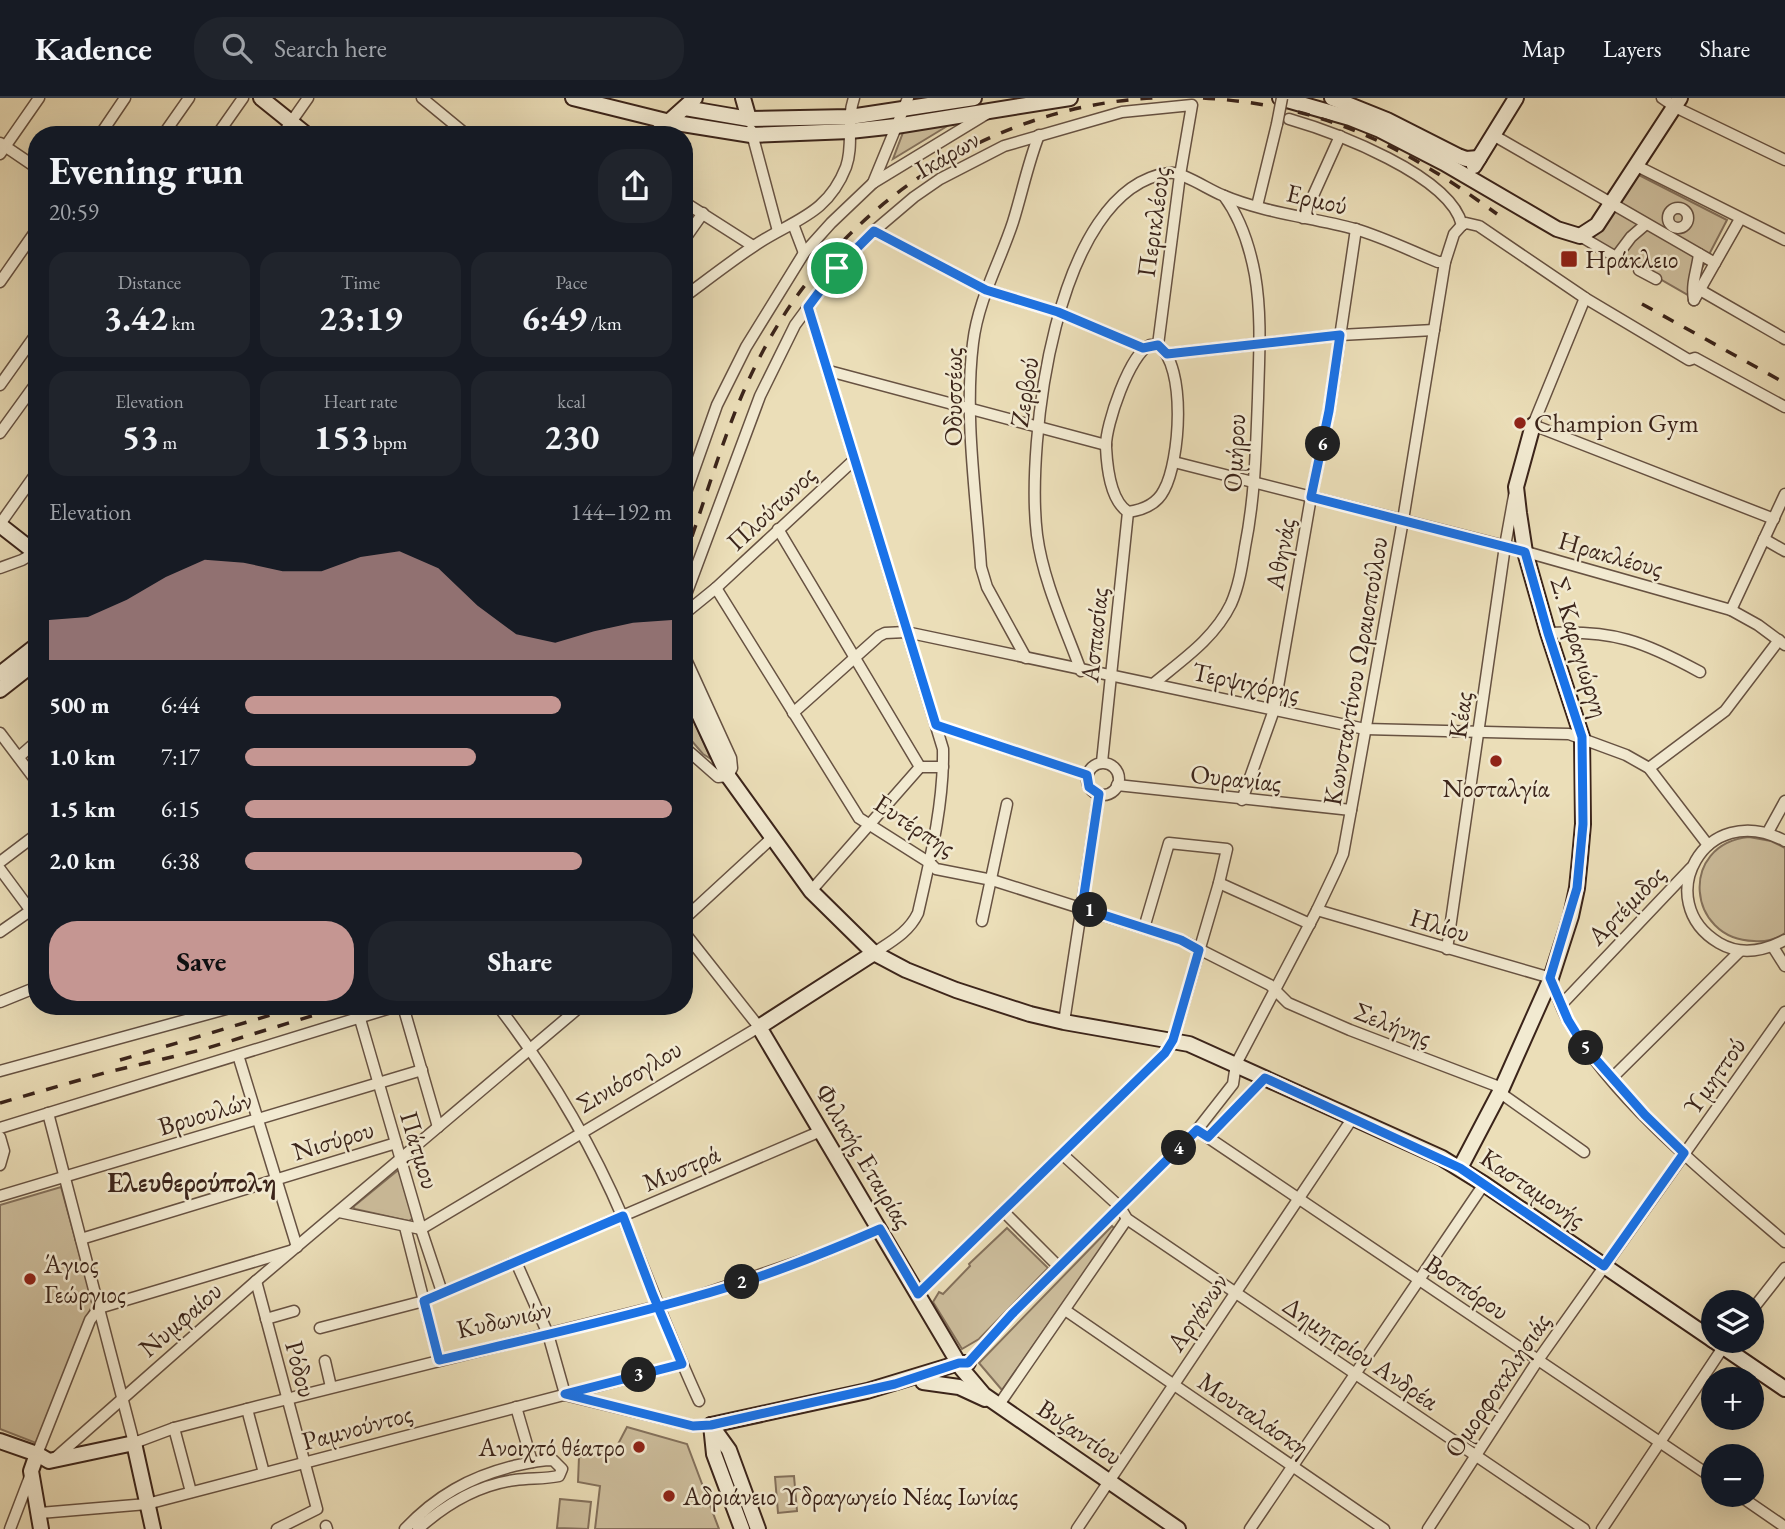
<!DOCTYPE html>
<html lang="en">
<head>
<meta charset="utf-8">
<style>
  :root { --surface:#171b24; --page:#20242c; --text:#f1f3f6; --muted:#9ea1a6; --line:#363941; --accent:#c59692 }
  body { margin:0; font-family:"EB Garamond",serif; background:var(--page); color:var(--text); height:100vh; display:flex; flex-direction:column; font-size:26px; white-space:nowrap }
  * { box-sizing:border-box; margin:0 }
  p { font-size:23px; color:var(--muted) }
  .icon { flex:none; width:38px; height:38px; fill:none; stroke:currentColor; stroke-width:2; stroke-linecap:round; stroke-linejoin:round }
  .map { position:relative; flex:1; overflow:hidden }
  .drawer { position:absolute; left:28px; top:28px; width:665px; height:889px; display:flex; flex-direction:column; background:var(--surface); border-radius:28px; box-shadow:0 7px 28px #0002 }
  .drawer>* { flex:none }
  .tools { position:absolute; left:1701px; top:1192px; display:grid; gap:14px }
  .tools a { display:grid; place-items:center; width:63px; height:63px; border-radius:50%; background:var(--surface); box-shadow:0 7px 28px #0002; font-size:35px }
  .pin { position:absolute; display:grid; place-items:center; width:60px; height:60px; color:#fff; margin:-30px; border:4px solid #fff; border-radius:50%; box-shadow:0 2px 7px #0007 }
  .km { position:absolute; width:35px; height:35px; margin:-18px; border-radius:50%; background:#222; color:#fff; font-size:19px; line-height:35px; text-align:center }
  .round { display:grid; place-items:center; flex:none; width:74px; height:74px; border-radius:28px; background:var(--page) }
  .overview { display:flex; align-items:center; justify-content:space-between; height:119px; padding:0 21px }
  h1 { font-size:38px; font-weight:700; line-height:52px }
  .figures { display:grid; grid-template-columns:repeat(3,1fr); gap:10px; height:119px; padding:7px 21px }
  .figures div { display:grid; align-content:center; border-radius:18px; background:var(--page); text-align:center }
  .figures b { font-size:35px; font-weight:700 }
  .figures small { font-size:19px; font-weight:400 }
  .figures p { font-size:19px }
  .chart { height:196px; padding:14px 21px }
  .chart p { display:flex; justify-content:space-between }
  .chart svg { width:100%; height:126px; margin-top:7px; fill:var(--accent); opacity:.7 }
  .button { display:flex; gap:14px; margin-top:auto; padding:14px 21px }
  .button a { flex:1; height:80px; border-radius:28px; background:var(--accent); color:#111; font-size:28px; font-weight:700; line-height:80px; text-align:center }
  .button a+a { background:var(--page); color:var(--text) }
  ul { padding:0 21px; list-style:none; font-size:23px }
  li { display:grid; grid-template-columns:112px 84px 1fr; align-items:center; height:52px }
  li i { height:18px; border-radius:9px; background:var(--accent) }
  header { display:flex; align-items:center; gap:42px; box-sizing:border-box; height:98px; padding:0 35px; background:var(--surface); border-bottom:2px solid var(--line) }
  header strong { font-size:33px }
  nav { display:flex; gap:38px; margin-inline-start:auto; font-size:24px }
  .search { width:490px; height:63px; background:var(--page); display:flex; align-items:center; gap:18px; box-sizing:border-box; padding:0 24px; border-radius:28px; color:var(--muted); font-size:26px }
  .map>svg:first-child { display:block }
  .green { fill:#cdbe9d; stroke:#84715c; stroke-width:2 }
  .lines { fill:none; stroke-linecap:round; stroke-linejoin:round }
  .street-casing { stroke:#675242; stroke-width:13 }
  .secondary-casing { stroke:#3b241a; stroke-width:18 }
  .street { stroke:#f2ead1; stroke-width:10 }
  .secondary { stroke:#f2ead1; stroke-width:14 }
  .rail { stroke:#3b241a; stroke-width:3.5; stroke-dasharray:12 12; stroke-linecap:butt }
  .street-bridge-casing { stroke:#675242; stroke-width:13; stroke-linecap:butt }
  .street-bridge { stroke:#f2ead1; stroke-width:10 }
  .route-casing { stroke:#fff; stroke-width:14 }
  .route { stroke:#1a73e8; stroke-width:9 }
  .poi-dot { fill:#8f2418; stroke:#f2ead1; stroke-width:2.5 }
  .labels { text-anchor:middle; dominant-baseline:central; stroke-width:5; stroke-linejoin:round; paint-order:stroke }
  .street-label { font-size:26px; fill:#3b241a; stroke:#f2ead1 }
  .poi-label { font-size:26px; fill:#3b241a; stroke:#f2ead1; text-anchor:start }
  .neighbourhood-label { font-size:28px; font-weight:bold; fill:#3b241a; stroke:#f2ead1 }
</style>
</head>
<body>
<header>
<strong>Kadence</strong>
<div class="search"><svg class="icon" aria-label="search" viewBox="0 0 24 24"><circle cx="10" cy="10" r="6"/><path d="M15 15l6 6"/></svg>Search here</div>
<nav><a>Map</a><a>Layers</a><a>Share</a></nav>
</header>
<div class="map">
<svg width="1785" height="1431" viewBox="0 0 1785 1431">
  <rect width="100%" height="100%" fill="#ebdeb8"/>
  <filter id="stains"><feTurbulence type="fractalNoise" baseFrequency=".00286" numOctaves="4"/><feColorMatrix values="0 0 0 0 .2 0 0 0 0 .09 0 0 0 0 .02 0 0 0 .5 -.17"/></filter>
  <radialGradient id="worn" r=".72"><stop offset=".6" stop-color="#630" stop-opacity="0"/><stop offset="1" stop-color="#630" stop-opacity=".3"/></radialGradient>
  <g class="green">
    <path d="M949,27L893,61L904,32Z"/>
    <path d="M1635,75L1727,122L1688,197L1592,142Z"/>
    <path d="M684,601L711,661L703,656L684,634Z"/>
    <path d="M1749,739L1771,743L1785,750V835C1775,842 1766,844 1754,843C1687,842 1678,746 1749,739Z"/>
    <path d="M397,1073H400L413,1120L409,1123L355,1111L353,1109Z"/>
    <path d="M61,1089L93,1205L36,1345L0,1331V1107Z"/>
    <path d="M1112,1128L1115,1131L1002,1292L979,1265Z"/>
    <path d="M1007,1130L1048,1170L979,1241L962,1251L933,1204L939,1194L943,1196L970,1168L969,1166Z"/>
    <path d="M627,1329L687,1346L719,1431H595L600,1388L578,1384L579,1359L616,1350Z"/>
    <path d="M794,1378L797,1413L778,1415L775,1379Z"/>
    <path d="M560,1401L591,1404L588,1431L557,1430Z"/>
  </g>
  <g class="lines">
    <g class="street-casing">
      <g id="street">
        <path d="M422,0L467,37"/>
        <path d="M1662,0L1675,9L1785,62"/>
        <path d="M1289,21C1334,34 1450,77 1462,127"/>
        <path d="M751,32L778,133"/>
        <path d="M100,37L125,0"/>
        <path d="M163,37L189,0"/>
        <path d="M217,37L243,0"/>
        <path d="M282,37L308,0"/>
        <path d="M1493,37L1715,165"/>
        <path d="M0,45L37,70"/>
        <path d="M0,56L39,0"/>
        <path d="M1635,67L1785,142"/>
        <path d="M873,85L908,0"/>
        <path d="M684,104L753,148"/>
        <path d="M1257,108L1277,26"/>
        <circle cx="1678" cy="120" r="10"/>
        <path d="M1303,120L1340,38"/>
        <path d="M793,126L804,155"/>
        <path d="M1462,127L1466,125L1479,128L1585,200L1689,262L1695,260L1785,309"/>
        <path d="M874,133L986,192L1058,214L1143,250"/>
        <path d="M1580,138L1616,159L1631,139L1646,126"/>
        <path d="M684,142L703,115"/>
        <path d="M28,145L37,152"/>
        <path d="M1639,172L1656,181"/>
        <path d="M0,184L37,131"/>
        <path d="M1700,192L1785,241"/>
        <path d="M684,199C707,182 730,164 754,148C792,122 827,118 846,69C854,47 846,22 854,0"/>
        <path d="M1585,200L1533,327L1774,421"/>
        <path d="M1694,202L1740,121"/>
        <path d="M1694,202C1691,185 1697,173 1699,156"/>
        <path d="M808,209L943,651C944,706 930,762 918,815C909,834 892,843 874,855"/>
        <path d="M1150,247H1158C1187,268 1180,363 1164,392C1157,406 1143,412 1128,414C1110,402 1107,369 1106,349C1105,328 1130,255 1150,247Z"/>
        <path d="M1167,256L1340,237L1434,232"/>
        <path d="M829,273L1106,347"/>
        <path d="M0,287L37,235"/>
        <path d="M0,335L37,284"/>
        <path d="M1174,364L1505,448L1731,512L1758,527L1785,547"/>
        <path d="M684,400L717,307L746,249L804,155L831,125L873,85L988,15"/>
        <path d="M0,426L37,374"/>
        <path d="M778,431L920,669"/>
        <path d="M1764,441L1785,453"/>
        <path d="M0,470L22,462L37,453"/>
        <path d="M716,490L859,720L930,765L936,771L992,782L1181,842L1270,887L1288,905L1350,932L1502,990"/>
        <path d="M684,502L760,298L795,227L837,170L874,133L914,99L940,81L1004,48L1122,14L1192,7L1180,77L1158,247"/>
        <path d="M1731,512L1785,396"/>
        <path d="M684,516L716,490L854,362"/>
        <path d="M1548,535C1614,532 1643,543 1700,574"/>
        <path d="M684,557L731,660L732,670L728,678L718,679L684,649"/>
        <path d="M1026,560L987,489L981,469C976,395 964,318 973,245C978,202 1000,164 1013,124C1022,95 1028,65 1039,37"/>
        <path d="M1081,573C1065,529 1043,483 1037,437C1026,348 1054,90 1169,75C1181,73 1209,92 1222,97C1264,115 1311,119 1355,131C1383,139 1411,153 1438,164H1445"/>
        <path d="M1153,586C1182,562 1214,541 1231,506C1239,488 1242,468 1245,449C1255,399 1256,351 1258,300C1259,259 1262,218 1255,177C1250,150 1241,121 1224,98"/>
        <path d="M793,615L879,538L885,535L906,534L1365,631L1569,636L1626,657L1649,670L1708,747"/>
        <path d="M936,627L1087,677"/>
        <path d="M0,635L37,684"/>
        <path d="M20,658L37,643"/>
        <path d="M1102,664L1128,414"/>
        <circle cx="1103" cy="681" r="16"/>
        <path d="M920,669H943"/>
        <path d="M1649,670L1725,613L1779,542"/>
        <path d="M1117,687L1351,712"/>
        <path d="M1242,702L1274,612L1311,399L1329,313L1356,131"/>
        <path d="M1768,734L1785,703"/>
        <path d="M1785,743C1704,700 1650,804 1719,845C1741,858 1764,853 1785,842"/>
        <path d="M0,764L37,736"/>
        <path d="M0,771L37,821"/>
        <path d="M1219,785L1310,826"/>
        <path d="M811,793L920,669"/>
        <path d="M1317,812L1551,880C1556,895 1561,911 1569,924C1619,1008 1712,1081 1785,1144"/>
        <path d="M684,821L773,739"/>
        <path d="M982,823L1007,706"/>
        <path d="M0,834L30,813"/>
        <path d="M1773,849L1785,868"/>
        <path d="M1447,851L1505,448L1514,398"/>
        <path d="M0,904L37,889"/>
        <path d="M1561,907L1691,770"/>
        <path d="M403,908L438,1029"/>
        <path d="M498,908C548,973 591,1045 623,1120C649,1181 671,1243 699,1303"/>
        <path d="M360,921L421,1131L442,1194"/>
        <path d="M1064,924L1099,696"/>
        <path d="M238,957L297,1149"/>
        <path d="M0,973L237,908"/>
        <path d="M1612,980L1740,853"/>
        <path d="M1499,994L1584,1054"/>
        <path d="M48,1015L134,1345L174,1330L247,1311L695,1199L821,1156L880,1131"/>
        <path d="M0,1030L397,908"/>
        <path d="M1197,1032L1713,1380"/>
        <path d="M0,1039L4,1053L0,1067"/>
        <path d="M1208,1039L1265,980"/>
        <path d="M1062,1056L1120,1109L1127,1121L1584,1431"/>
        <path d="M0,1098L422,972"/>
        <path d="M1003,1113L1059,1169"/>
        <path d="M339,1114L421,1131L759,929L684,834"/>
        <path d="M405,1129L439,1262"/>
        <path d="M81,1141L396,1045"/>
        <path d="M516,1164L548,1236L565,1296"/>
        <path d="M256,1183L317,1411L277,1431"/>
        <path d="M918,1196L1165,955L1173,942L1219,785L1227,751L1169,745L1144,830"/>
        <path d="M1065,1212L1384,1431"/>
        <path d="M1752,1212L1785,1170"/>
        <path d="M266,1221L294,1213"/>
        <path d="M320,1230L424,1203L821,1033"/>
        <path d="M325,1263L331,1289"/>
        <path d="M968,1265L1012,1216L1197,1032L1233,986L1236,966L1317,812L1336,772L1343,756L1351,712L1403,422L1445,164L1454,136L1462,127"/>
        <path d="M565,1297L693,1328L711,1327"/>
        <path d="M998,1308L1127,1121"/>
        <path d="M516,1309L532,1364"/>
        <path d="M247,1311L264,1375"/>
        <path d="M174,1330L191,1394"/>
        <path d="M37,1356L90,1222L99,1210L290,1153"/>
        <path d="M53,1362L256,1183L581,908"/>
        <path d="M1737,1396L1785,1429"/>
        <path d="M40,1415L147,1406L682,1266"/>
        <path d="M326,1428L327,1431"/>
        <path d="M10,1431L31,1376"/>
        <path d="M405,1431C436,1398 470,1379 514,1368C527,1365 539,1362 553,1362L562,1371L559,1378C545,1381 530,1380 515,1382C478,1387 446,1406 418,1431"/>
        <path d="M1077,1431L1352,1021"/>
        <path d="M1250,1431L1484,1086"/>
        <path d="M1428,1431L1538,1262L1785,914"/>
        <path d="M1602,1431L1728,1242"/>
      </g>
    </g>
    <g class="secondary-casing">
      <g id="secondary">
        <path d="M261,0L307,37"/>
        <path d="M573,0L670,24L751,37L850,33L896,28L1070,0"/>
        <path d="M743,0L749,21"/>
        <path d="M1280,0L1350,20L1380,32L1444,65L1557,131L1580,138L1597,127L1680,0"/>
        <path d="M1332,0L1387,22L1458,58L1466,61L1479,60"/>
        <path d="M685,10L749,21L850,19L974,0"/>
        <path d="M654,37L695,0"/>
        <path d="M1474,68L1516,0"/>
        <path d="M0,427L37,456"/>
        <path d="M0,576L37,547"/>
        <path d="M684,584L728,678L811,793L874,855L906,872L956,892L1030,916L1064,924L1189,946L1442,1060L1484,1086L1713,1242"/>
        <path d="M0,592L37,563"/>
        <path d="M874,855L759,929L962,1271L984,1297L1178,1431"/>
        <path d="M1460,1070L1502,990L1551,880L1571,818L1577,790L1580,760L1583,726L1582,639L1548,535L1525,454L1519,415L1516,389L1533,327"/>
        <path d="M1713,1242L1785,1291"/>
        <path d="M923,1284L959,1289L985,1301"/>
        <path d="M711,1327L867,1293L959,1265H968"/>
        <path d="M711,1327L729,1352L758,1431"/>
        <path d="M711,1327L714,1356L742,1431"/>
        <path d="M0,1343L37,1356L49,1363L134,1345L153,1431"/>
        <path d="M37,1356L31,1373L41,1431"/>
      </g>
    </g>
    <use href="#street" class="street"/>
    <use href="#secondary" class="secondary"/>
    <g class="rail">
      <path d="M1203,0C1323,7 1401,46 1497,116"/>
      <path d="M1642,206L1785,285"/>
      <path d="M684,461C709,392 728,318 763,253C839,108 991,7 1155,0"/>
      <path d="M120,962L301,908"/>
      <path d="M0,1005L104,975L201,952L344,908"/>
    </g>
    <g class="street-bridge-casing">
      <path id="street-bridge" d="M1277,26L1282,0"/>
    </g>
    <use href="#street-bridge" class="street-bridge"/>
  </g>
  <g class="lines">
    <g class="route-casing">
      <path id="route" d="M837,170L808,209L936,627L1087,677L1089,689L1099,696L1082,810L1181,842L1199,852L1173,942L1165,955L918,1196L880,1131C820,1157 758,1182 694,1199C610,1223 524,1242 439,1262L424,1203L623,1118L653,1197L682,1266L565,1296L693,1328L711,1327L895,1286L959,1265H968L1012,1216L1197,1032L1208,1039L1265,980L1460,1070L1604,1168L1684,1055L1645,1017L1584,948L1568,922L1550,880L1577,790L1583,726L1582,639L1548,535L1525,454L1311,399L1329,313L1340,237L1167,256L1158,247L1143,250L1058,214L986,192L874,133L837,170"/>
    </g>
    <use href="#route" class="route"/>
  </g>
  <g class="poi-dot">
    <rect x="1560" y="152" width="18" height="18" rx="3.5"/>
    <circle cx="1520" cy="325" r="7"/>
    <circle cx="1496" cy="663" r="7"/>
    <circle cx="30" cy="1181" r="7"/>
    <circle cx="639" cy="1349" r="7"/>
    <circle cx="669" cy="1398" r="7"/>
  </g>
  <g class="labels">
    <g class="street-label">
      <text transform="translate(947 56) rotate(-30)">Ικάρων</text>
      <text transform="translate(1317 101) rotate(13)">Ερμού</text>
      <text transform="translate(1153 124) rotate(-82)">Περικλέους</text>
      <text transform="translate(1024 294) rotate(-81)">Ζερβού</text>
      <text transform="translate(953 299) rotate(-90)">Οδυσσέως</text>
      <text transform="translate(1234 355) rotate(-87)">Ομήρου</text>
      <text transform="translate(771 410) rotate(-43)">Πλούτωνος</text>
      <text transform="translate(1280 456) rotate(-80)">Αθηνάς</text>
      <text transform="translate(1611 456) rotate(16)">Ηρακλέους</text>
      <text transform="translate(1094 537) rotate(-84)">Ασπασίας</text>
      <text transform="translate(1580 549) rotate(73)">Σ. Καραγιώργη</text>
      <text transform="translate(1355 573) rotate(-80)">Κωνσταντίνου Ωραιοπούλου</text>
      <text transform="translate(1246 584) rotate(12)">Τερψιχόρης</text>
      <text transform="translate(1460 617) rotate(-82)">Κέας</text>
      <text transform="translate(1236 680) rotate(6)">Ουρανίας</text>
      <text transform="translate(915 727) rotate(33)">Ευτέρπης</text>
      <text transform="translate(1626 807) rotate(-46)">Αρτέμιδος</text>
      <text transform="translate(1440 827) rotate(17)">Ηλίου</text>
      <text transform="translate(1393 926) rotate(21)">Σελήνης</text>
      <text transform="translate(629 978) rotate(-31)">Σινιόσογλου</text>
      <text transform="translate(1714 978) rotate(-55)">Υμηττού</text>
      <text transform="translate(205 1015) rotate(-17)">Βρυουλών</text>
      <text transform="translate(333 1042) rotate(-17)">Νισύρου</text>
      <text transform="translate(420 1052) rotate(73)">Πάτμου</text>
      <text transform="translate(864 1058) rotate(59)">Φιλικής Εταιρίας</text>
      <text transform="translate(681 1070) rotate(-23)">Μυστρά</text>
      <text transform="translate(1533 1090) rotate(34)">Κασταμονής</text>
      <text transform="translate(1467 1189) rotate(34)">Βοσπόρου</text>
      <text transform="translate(1197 1214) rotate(-56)">Αργάνων</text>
      <text transform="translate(180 1221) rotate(-41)">Νυμφαίου</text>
      <text transform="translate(504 1221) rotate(-13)">Κυδωνιών</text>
      <text transform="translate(1361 1255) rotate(34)">Δημητρίου Ανδρέα</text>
      <text transform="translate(301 1271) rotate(75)">Ρόδου</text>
      <text transform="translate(1497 1287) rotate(-56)">Ομορφοκκλησιάς</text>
      <text transform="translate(1254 1316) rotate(34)">Μουταλάσκη</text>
      <text transform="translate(357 1329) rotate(-15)">Ραμνούντος</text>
      <text transform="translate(1080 1334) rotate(34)">Βυζαντίου</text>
    </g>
    <g class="poi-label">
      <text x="1585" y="161">Ηράκλειο</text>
      <text x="1534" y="325">Champion Gym</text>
      <text x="1496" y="690" text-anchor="middle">Νοσταλγία</text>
      <text x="44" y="1166">Άγιος<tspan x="44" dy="30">Γεώργιος</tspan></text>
      <text x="625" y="1349" text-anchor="end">Ανοιχτό θέατρο</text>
      <text x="683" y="1398">Αδριάνειο Υδραγωγείο Νέας Ιωνίας</text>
    </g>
    <g class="neighbourhood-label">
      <text x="192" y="1084">Ελευθερούπολη</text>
    </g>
  </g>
  <rect width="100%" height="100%" filter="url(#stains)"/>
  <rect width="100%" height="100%" fill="url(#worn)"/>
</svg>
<div class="tools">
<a><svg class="icon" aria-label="layers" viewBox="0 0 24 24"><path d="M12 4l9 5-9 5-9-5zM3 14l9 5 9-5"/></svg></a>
<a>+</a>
<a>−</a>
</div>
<div class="pin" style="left:837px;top:170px;background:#1e9e55"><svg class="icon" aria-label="arrive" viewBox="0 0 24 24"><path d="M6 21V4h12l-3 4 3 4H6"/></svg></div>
<b class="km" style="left:1090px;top:812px">1</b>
<b class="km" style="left:742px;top:1184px">2</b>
<b class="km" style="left:639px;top:1277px">3</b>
<b class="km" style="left:1179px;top:1050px">4</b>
<b class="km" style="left:1586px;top:950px">5</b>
<b class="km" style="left:1323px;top:346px">6</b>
<section class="drawer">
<div class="overview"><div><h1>Evening run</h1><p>20:59</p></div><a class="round"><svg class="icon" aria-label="share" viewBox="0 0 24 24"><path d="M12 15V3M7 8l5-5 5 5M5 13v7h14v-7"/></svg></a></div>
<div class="figures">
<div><p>Distance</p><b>3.42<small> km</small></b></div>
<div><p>Time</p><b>23:19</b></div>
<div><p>Pace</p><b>6:49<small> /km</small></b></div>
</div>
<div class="figures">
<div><p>Elevation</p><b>53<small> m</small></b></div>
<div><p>Heart rate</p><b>153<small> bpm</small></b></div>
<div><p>kcal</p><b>230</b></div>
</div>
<div class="chart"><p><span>Elevation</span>144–192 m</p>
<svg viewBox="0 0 160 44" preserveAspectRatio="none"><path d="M0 44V30L10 29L20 23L30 15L40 9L50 10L60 13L70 13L80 8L90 6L100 12L110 25L120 35L130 38L140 34L150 31L160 30V44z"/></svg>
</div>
<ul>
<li><b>500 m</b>6:44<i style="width:74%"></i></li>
<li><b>1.0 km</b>7:17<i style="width:54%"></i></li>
<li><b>1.5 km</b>6:15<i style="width:100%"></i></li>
<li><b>2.0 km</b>6:38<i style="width:79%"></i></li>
</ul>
<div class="button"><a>Save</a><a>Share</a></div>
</section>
</div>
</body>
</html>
